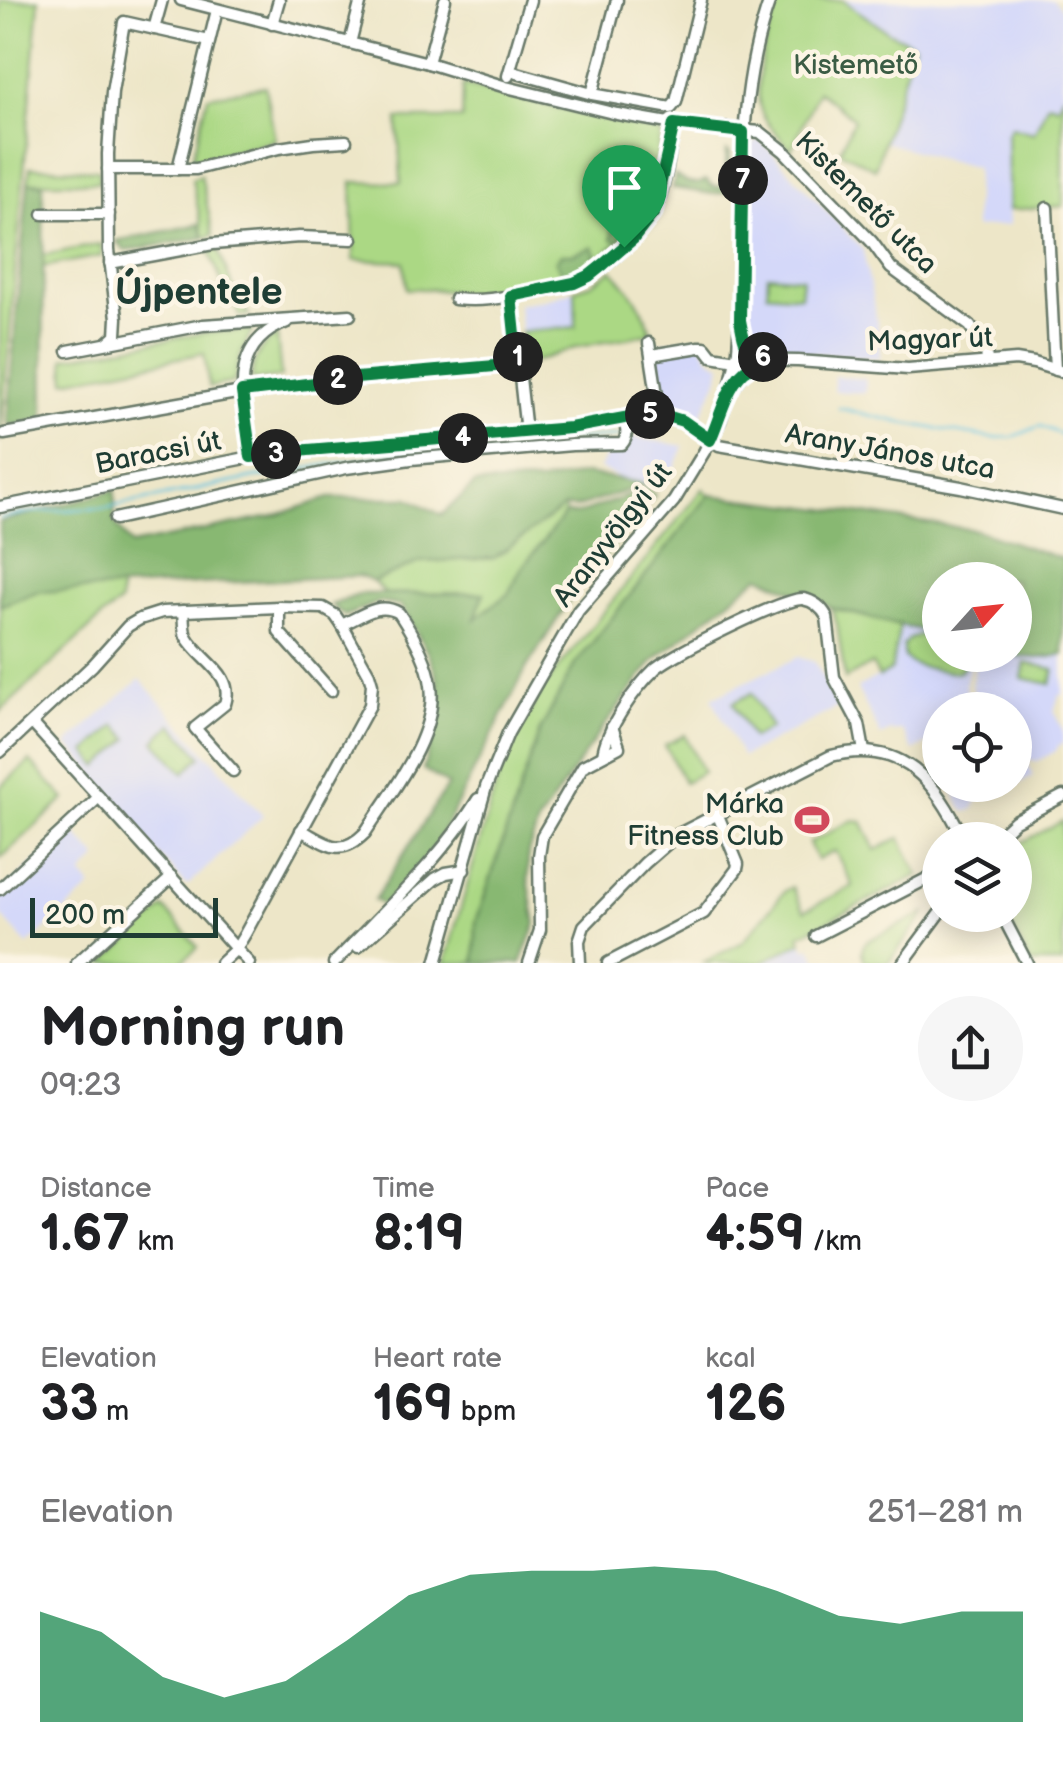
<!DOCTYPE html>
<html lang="en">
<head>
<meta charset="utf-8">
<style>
  :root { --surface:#fff; --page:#f6f6f6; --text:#202124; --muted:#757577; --accent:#0b8043 }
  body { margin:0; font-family:"Balsamiq Sans",sans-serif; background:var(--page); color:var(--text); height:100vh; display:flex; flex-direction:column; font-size:38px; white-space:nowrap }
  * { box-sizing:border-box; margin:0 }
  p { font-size:32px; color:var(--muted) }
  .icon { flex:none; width:55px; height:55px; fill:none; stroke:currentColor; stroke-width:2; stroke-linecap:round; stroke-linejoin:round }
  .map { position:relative; height:963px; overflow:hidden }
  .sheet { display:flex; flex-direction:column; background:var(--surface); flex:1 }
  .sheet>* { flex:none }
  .needle { width:65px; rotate:63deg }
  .tools { position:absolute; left:922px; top:562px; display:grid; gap:20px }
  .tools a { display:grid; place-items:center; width:110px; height:110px; border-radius:50%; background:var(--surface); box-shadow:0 5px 25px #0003; font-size:50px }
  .scale { position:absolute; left:30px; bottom:25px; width:188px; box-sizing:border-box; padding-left:10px; border:5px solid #1f3d34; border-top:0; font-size:28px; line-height:35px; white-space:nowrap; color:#1f3d34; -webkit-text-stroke:8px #fcf5e5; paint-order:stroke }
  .pin { position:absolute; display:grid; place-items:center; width:85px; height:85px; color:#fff; margin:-102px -42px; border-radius:50% 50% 50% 0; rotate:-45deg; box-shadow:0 0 10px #0007 }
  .pin .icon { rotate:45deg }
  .km { position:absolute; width:50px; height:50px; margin:-25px; border-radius:50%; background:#222; color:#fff; font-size:28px; line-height:50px; text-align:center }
  .round { display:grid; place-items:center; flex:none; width:105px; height:105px; border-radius:52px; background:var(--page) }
  .summary { display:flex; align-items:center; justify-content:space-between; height:170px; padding:0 40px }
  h1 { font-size:55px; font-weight:700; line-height:75px }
  .metrics { display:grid; grid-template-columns:repeat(3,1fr); gap:15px; height:170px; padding:10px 40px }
  .metrics div { display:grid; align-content:center }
  .metrics b { font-size:50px; font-weight:700 }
  .metrics small { font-size:28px; font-weight:400 }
  .metrics p { font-size:28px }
  .chart { height:280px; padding:20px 40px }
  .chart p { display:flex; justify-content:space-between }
  .chart svg { width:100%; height:180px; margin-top:10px; fill:var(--accent); opacity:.7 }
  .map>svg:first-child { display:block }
  .built { fill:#d4d8f9 }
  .green { fill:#abd884; stroke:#658a5c; stroke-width:2.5 }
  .forest { fill:#88b872; stroke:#547a53; stroke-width:2.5 }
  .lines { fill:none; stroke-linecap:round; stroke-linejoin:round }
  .stream { stroke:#63c5e2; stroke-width:2.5 }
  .minor-casing { stroke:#677868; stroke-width:15 }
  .minor { stroke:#fff; stroke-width:10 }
  .route-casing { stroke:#fff; stroke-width:20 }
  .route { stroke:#0b8043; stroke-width:12 }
  .labels { text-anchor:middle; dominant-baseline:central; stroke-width:9; stroke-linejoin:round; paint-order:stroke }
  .park-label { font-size:28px; fill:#3b5c44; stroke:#fcf5e5 }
  .street-label { font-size:28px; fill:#1f3d34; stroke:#fcf5e5 }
  .poi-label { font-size:28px; fill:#1f3d34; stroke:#fcf5e5; text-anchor:end }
  .district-label { font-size:38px; font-weight:bold; fill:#1f3d34; stroke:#fcf5e5 }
</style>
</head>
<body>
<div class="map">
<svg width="1063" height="963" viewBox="0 0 1063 963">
  <rect width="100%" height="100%" fill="#fcf5e5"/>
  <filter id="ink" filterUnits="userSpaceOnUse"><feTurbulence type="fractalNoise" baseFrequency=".01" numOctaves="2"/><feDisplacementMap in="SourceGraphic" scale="20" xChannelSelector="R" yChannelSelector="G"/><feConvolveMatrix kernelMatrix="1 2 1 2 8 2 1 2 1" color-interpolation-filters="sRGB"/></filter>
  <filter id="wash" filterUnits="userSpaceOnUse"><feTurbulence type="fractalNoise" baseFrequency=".0048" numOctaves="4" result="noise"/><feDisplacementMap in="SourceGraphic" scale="40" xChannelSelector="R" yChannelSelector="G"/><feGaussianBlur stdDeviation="2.25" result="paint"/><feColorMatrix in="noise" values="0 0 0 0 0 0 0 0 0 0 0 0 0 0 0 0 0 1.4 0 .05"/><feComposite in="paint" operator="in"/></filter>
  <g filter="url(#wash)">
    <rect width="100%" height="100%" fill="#ede6c8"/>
    <g class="built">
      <path d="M842,0H1053L1063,11V94L1059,107L1048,103L1034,134L1030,133L1007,151L1009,225L974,228L976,168L883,142L913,44L890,33Z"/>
      <path d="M759,139L863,250L878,327L880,358L750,349L749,147Z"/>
      <path d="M575,290L577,327L521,332L518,304L544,300Z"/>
      <path d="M697,337L709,357L722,365L717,382L701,415L698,417L665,403L656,344Z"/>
      <path d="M834,376L866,379L865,393L834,391Z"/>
      <path d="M632,437L684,446L673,472L662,488L624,481L599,468L611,449H616Z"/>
      <path d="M900,626L940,635V655H972L965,687L974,705L971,707L972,710H940V737L913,751L902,730L893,732L892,730L881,736L857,688L891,670Z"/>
      <path d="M1063,654V695H1059L1054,711L1063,730V744L1058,746L1056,751L1037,761L1026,759L1033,776L1015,785V710H976V706L981,707L971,686L977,655L1051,658Z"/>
      <path d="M798,657L815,662L838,707L742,757L712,698Z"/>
      <path d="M140,679L263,816L187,886L89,778L94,773L67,744Z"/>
      <path d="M950,785H1015L1002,792L995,789L978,797L974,809L967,812L963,810Z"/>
      <path d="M72,830L98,858L82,875L92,887L28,945L0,914V894Z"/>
      <path d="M802,942L806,949L811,947L819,963H760Z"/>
    </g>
    <g class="green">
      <path d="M0,0H39L0,442Z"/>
      <path d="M779,0H842L890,33L914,44L875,169L840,151L854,119L818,91L791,150C783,140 772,130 765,119C747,92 769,29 779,0Z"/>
      <path d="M463,85L662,133L647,201L630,207L612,239L619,241L596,262L597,256L593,248L556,261L564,277C537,285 507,293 478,293C454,293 432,287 407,289L404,262L354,260L352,182L401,183L398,119H462Z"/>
      <path d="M265,86L275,140L196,161L192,160L208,96Z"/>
      <path d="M1063,94V206L1009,210L1007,134L1011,127L1034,133L1048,103L1058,106Z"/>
      <path d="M30,167L99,170L100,182H28Z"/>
      <path d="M201,175L213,235L204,238L192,179Z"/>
      <path d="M101,244L102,256L42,267L43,255Z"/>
      <path d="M218,249L231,283L249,315L240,316L222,283L209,250Z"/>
      <path d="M612,270C630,290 645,307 651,333L578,347L524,365L521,332L576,327L575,289L591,284Z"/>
      <path d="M768,275L802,278L800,296L767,293Z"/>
      <path d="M253,330C243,348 237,362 234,382L209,387L204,353L66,381L65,358L203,333Z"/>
      <path d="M277,335L281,377L252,380C252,359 260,347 277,335Z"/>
      <path d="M703,489L709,495L574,666L539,733L476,922L475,963H445L498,778L516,737L544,686Z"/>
      <path d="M564,507L565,514L521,569L508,594L473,620L483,594H386L373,582L420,562L494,558Z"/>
      <path d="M120,587V603L103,616L0,712V594Z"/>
      <path d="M831,608L900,626L891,670L879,677L872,664L845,679L837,624Z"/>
      <path d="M918,635L940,640V655H967C964,677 952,673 935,669C927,668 916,667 909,662C902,656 904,654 903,646L909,639Z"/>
      <path d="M1025,663L1054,669L1051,684L1022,678Z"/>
      <path d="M752,693L771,728L752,738L733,703Z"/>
      <path d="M172,724L201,756L184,773L155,741Z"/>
      <path d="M116,725L129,739L99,767L86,752Z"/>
      <path d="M685,735L703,772L684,782L665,745Z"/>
      <path d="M30,761L65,799L0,859V787Z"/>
      <path d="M853,820L862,821L876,850L900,838L919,875L800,935L802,942L760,963H702L743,942L785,891L792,887L804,911L853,886L835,851L817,860L809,843Z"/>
      <path d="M1063,821V963H1030L1007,915H1015V846Z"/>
      <path d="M164,908L198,947L181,963H103Z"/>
      <path d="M927,912L888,963H866C861,953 860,949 867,941Z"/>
    </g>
    <g class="forest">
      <path d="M727,151L730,153L727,192L713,194L673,188L675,175C686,183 694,187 706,180L713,187H722L725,178Z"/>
      <path d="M28,182L43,184L44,420L10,426L7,421Z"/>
      <path d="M647,201C644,219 634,231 619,241L612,239V226L630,207Z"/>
      <path d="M200,224L204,238L125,251L116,241Z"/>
      <path d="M593,247C602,269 581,271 564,277L556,261L561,254H572Z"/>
      <path d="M585,474L647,484L575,508L564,507L494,558L420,562L373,582L360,576L36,592L0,606V522L115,490L114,522L131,545L271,517L329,498H408L442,515L475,484L540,482Z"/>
      <path d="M647,489L655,495L571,598L527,667L434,849L383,905L374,900L448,785L423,769C430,746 438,723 439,700C442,668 416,633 401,606L379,602L345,616L331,605L361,594L484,593L475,619L508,594L521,569L565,514H578Z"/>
      <path d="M709,495L858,513L976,530L1063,559V654C1046,659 1029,659 1012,655H1015V580H940V635L831,608L813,596L797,593L760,576L654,660L599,733L539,821L528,852V879L536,924L521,963H475L476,922L539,733L574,666Z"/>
    </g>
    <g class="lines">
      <g class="stream">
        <path d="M839,408L903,423L991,438L1013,437L1040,426L1063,435"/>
        <path d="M0,518L30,512L106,508L253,478L406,451L620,436"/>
      </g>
    </g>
  </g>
  <g filter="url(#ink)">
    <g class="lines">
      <g class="minor-casing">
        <g id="minor">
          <path d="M181,0L428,63L506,87L617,114L674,124L760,132L784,151L872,242L891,268L970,326L986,351L987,361"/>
          <path d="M272,24L279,0"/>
          <path d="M154,29L162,0"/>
          <path d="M350,43L361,0"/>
          <path d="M428,63L445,0"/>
          <path d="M510,71L592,94L671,108L676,102L701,0"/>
          <path d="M508,76L530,0"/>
          <path d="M592,94L617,0"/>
          <path d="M108,169H196L279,148L313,143L346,141"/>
          <path d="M178,169L217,10"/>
          <path d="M1047,208L1055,370"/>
          <path d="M43,214H109"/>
          <path d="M110,263L213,244L299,237L352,239"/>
          <path d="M511,296L526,432"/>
          <path d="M455,299C480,302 501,298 525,293C542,290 561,288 578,281C604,271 638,238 652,214C665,192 670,149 674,124"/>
          <path d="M742,330L749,351L763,357"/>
          <path d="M107,343L116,335L117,318L109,250L108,154L112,92L124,22L209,41"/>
          <path d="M649,343L660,414"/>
          <path d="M68,351L203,325L350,315"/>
          <path d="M652,357L657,354L699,347H705L712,356L736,360L798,361L908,369L1016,360L1034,363L1063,372"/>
          <path d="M733,388L748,367L760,363"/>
          <path d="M4,434L242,392L356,377L518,364"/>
          <path d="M251,457C245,406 224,345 287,322"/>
          <path d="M0,507L251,457L308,450L570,428L646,414H660L683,421L719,445L961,487L1063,509"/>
          <path d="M115,519L346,468L411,459L572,445L622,444C629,436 627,427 623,418"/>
          <path d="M279,607V632L331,691"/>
          <path d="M183,611C184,618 183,629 186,636C199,660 235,673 225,704L195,728L233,771"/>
          <path d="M32,723L249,963"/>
          <path d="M0,752L93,665L128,626L140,619L162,612L279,607L323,608L335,615L342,625L369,674L372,684L370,705L245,934L236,949L221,963"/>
          <path d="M603,755C606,729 636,687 655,669C670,655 785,597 803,599C814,601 822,608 827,617L834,677L859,724L864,751"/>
          <path d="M301,830C327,844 340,858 365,833C391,792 438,736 431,685C428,661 412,633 399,613C379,601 361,616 342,625"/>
          <path d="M994,840L1015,821L1063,796"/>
          <path d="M0,889L99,797"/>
          <path d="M1002,915L1027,963"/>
          <path d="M816,936L940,872"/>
          <path d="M358,947L435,879L446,873L464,870"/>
          <path d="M77,963L172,877"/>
          <path d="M334,963C382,913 442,858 478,799"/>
          <path d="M436,963L486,787L508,733L578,611L674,501L704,452L720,421L729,392L738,350L740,320C746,209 732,106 770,0"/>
          <path d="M529,963L540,930L539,856L542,836L583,766L619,747L612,727"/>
          <path d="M580,963L579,941L584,926L645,863L677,835L831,756C903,738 936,782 964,840"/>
          <path d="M608,963L704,913L737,869L738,864L717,813"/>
          <path d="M903,963L940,913"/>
        </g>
      </g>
      <use href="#minor" class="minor"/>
    </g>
  </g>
  <g class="lines" filter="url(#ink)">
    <g class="route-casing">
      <path id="route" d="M674,124L743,132L740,320C745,348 746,353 774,360C766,361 756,362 750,367C727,381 721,417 710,440L683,421L660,414H646L570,428L308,450L251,457L242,392L356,378L518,364L511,296L574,283L589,276L604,264L633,239L654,212Z"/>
    </g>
    <use href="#route" class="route"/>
  </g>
  <defs>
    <g id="stadium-bare" transform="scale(2.7)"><path d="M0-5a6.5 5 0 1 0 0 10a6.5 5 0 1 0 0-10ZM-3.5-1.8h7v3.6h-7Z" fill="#d1495b" stroke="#fcf5e5" stroke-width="2.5" paint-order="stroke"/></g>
  </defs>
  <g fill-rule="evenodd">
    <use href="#stadium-bare" x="812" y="820"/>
  </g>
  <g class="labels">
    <g class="park-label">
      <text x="856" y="65">Kistemető</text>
    </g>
    <g class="street-label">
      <text transform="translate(866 203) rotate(45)">Kistemető utca</text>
      <text transform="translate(930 340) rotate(-2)">Magyar út</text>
      <text transform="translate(890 452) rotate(10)">Arany János utca</text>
      <text transform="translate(158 453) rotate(-11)">Baracsi út</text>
      <text transform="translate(613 535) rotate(-52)">Aranyvölgyi út</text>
    </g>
    <g class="poi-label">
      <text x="784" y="804">Márka<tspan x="784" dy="32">Fitness Club</tspan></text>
    </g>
    <g class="district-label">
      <text x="199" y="292">Újpentele</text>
    </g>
  </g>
</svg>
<div class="tools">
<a><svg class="needle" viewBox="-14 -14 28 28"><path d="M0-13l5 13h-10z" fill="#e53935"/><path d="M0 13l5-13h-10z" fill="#757577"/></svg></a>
<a><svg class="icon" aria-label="locate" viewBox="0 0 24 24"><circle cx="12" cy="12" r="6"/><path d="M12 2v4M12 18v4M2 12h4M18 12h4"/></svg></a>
<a><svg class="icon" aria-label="layers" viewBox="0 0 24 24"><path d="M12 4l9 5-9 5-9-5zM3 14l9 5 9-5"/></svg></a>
</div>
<div class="scale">200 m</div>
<div class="pin" style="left:624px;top:247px;background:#1e9e55"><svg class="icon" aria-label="arrive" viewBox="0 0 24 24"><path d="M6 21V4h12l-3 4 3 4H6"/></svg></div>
<b class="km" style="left:518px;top:357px">1</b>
<b class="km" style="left:338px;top:380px">2</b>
<b class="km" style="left:276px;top:454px">3</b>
<b class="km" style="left:463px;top:438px">4</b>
<b class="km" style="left:650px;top:414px">5</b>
<b class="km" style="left:763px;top:357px">6</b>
<b class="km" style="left:743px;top:180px">7</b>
</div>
<section class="sheet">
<div class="summary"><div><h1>Morning run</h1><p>09:23</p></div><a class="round"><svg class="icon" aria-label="share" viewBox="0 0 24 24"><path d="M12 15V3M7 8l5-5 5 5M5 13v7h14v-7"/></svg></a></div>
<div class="metrics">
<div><p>Distance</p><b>1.67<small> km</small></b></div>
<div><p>Time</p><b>8:19</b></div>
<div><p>Pace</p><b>4:59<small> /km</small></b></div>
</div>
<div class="metrics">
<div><p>Elevation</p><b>33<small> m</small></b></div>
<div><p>Heart rate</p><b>169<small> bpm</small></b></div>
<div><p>kcal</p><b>126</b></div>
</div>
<div class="chart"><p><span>Elevation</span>251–281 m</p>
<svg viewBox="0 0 160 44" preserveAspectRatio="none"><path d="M0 44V17L10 22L20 33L30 38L40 34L50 24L60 13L70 8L80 7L90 7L100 6L110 7L120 12L130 18L140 20L150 17L160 17V44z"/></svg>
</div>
</section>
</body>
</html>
